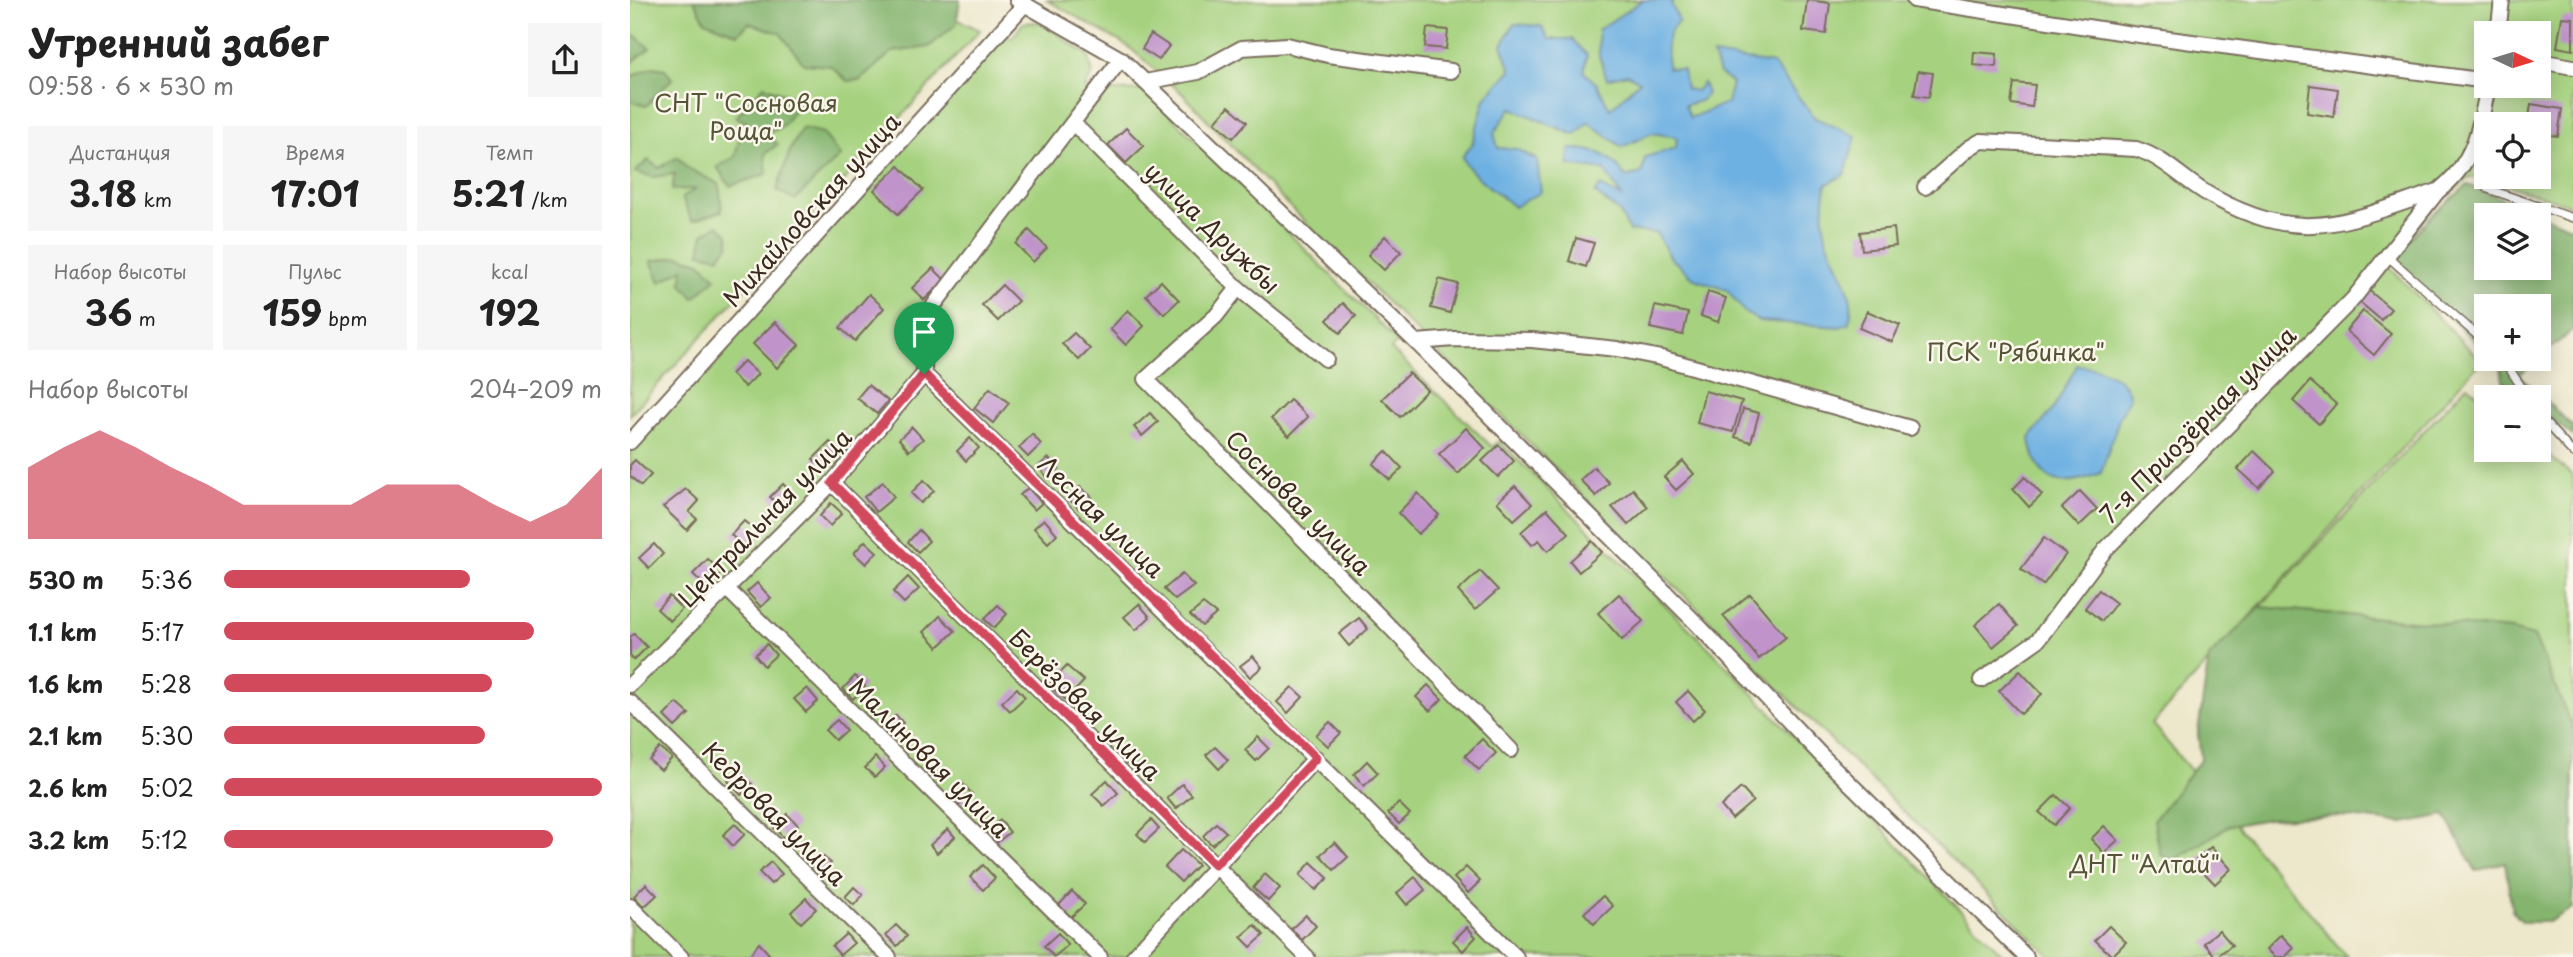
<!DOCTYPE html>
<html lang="ru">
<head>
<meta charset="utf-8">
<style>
  :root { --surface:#fff; --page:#f6f6f6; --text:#222; --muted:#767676; --accent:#d1495b }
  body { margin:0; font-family:"Playpen Sans",sans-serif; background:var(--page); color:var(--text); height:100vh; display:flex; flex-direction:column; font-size:26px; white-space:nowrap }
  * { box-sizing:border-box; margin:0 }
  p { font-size:23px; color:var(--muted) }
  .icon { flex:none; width:38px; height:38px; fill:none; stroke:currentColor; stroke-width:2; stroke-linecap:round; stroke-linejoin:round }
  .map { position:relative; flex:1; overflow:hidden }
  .panel { display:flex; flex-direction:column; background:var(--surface); width:630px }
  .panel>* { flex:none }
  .needle { width:46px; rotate:94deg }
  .tools { position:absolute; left:1844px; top:21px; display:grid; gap:14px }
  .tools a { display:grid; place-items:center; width:77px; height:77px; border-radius:0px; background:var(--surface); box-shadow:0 4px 18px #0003; font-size:35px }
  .pin { position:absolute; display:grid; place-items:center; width:60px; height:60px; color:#fff; margin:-72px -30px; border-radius:50% 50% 50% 0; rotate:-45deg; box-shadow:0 0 7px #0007 }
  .pin .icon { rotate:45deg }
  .round { display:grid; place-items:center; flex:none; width:74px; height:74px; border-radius:0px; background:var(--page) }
  .head { display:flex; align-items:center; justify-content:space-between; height:119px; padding:0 28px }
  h1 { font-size:38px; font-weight:700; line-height:52px }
  .stats { display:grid; grid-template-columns:repeat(3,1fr); gap:10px; height:119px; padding:7px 28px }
  .stats div { display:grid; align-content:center; border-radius:0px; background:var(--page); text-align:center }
  .stats b { font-size:35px; font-weight:700 }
  .stats small { font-size:19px; font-weight:400 }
  .stats p { font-size:19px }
  .chart { height:196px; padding:14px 28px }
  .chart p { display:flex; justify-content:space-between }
  .chart svg { width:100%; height:126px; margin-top:7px; fill:var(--accent); opacity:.7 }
  ul { padding:0 28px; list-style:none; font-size:23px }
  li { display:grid; grid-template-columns:112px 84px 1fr; align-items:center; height:52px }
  li i { height:18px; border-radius:9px; background:var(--accent) }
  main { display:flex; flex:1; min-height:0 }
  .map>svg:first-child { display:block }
  .green { fill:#a6d27f; stroke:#707e4e; stroke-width:2; fill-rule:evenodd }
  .forest { fill:#84b46e; stroke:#606f46; stroke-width:2; fill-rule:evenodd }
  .water { fill:#6db0e2; stroke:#546d80; stroke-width:2 }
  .building { fill:#c093cb }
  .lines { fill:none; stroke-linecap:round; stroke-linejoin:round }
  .service-casing { stroke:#796c5b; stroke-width:10 }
  .minor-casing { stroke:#796c5b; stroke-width:18 }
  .service { stroke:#fff; stroke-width:7 }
  .minor { stroke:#fff; stroke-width:14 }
  .route-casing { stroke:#fff; stroke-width:14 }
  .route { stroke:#d1495b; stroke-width:9 }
  .labels { text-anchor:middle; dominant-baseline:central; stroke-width:5; stroke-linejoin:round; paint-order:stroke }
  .park-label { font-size:24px; fill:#565436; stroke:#fbf7ec }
  .street-label { font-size:24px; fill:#3b2a1e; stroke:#fbf7ec }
</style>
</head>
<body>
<main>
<section class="panel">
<div class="head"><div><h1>Утренний забег</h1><p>09:58 · 6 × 530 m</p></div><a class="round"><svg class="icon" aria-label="share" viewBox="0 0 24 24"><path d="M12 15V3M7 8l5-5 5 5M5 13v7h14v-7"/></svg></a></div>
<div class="stats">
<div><p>Дистанция</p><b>3.18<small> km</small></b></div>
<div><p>Время</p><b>17:01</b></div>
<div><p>Темп</p><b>5:21<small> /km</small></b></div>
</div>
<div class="stats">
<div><p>Набор высоты</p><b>36<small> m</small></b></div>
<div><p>Пульс</p><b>159<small> bpm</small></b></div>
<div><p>kcal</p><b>192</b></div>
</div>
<div class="chart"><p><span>Набор высоты</span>204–209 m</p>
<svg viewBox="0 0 160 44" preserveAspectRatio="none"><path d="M0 44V19L10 12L20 6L30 12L40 19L50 25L60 32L70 32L80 32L90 32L100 25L110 25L120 25L130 32L140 38L150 32L160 19V44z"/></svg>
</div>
<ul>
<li><b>530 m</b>5:36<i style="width:65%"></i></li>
<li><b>1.1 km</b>5:17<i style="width:82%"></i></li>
<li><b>1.6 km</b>5:28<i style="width:71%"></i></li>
<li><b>2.1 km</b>5:30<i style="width:69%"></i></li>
<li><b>2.6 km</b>5:02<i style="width:100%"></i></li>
<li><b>3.2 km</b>5:12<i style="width:87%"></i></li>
</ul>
</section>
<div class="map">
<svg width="1943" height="957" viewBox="0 0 1943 957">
  <rect width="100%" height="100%" fill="#fbf7ec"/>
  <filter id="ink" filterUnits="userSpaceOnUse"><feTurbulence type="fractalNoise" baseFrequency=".0143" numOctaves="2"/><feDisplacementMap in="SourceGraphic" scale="14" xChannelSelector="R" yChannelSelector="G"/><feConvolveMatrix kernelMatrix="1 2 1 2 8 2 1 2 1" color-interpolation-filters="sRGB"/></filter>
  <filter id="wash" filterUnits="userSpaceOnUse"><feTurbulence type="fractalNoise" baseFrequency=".00686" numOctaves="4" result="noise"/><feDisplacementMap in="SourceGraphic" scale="28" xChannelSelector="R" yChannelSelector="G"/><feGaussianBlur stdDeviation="1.57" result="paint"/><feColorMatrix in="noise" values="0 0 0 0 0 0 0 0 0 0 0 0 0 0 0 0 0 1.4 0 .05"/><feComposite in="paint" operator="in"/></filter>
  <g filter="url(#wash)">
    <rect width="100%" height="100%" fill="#ede7cb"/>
    <g class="green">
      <path d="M0,0H287L350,30L0,415Z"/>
      <path d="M417,0H1943V206L1864,181L1840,177L1806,205L1756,264L1851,361L1522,724L1717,957H1421L648,195L554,95L499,47ZM1857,33H1909V86H1857ZM1857,124H1909V177H1857Z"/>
      <path d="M409,22L458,55L463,74L454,88L485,91L515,90L768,342L761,349L862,447L869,441L1084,653L1375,957H0V442L371,30L382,38L393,23Z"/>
      <path d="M1837,385L1857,402V450L1909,447L1943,476V729L1903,636L1881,630L1630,607Z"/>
    </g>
    <g class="forest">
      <path d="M64,0H330L326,24L299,47L262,52L230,80L217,81L201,66L174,64L150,33L119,23L108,34L75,21Z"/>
      <path d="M4,35L20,48L0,64V37Z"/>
      <path d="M23,67L35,69L42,79L16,106L0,101V77Z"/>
      <path d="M134,86L163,97L166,108L151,128L134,134L148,144L135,154L137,174L100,186L87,167L105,157L109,139L124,126L106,117Z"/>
      <path d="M172,128L193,133L210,156L165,200L147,190L160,150Z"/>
      <path d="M48,157L57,168L89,184L92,211L62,221L52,198L65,189L42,190L45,174L23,177L5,172L18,160L29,168Z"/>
      <path d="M1838,185L1943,228V330L1909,358V306H1857V353L1766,267L1764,257L1804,213ZM1857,215H1909V268H1857Z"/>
      <path d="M88,225L98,234L99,245L89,257L70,253L73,234Z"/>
      <path d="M49,256L70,262L86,278L64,298L52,284L53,269L30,282L21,261Z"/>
      <path d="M1862,359H1908L1889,375L1943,427V436L1909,410V397H1894L1873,381L1871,367Z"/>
      <path d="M1630,607L1881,630L1904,636L1943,729V908L1918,922H1893L1882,911L1875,862L1846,871L1815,815L1773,823L1709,816L1638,819L1599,826L1543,861L1530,854L1524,820L1571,759L1568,733L1579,657Z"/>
    </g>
    <g class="water">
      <path d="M1013,0H1043L1041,3L1049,21C1034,35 1036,48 1038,68L1053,70L1056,89L1066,91L1073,83L1077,94L1070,101L1055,105L1060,118L1097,103L1102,83L1089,74L1083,55L1143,64L1185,118L1226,136L1215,174L1196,185C1193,203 1192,223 1197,240C1206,267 1230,296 1218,324L1209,327L1129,321L1115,313L1097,290L1065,279L1041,258L1026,233L999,231L990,213L965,193L970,186L992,197L974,170L938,165L939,149C965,149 982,154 995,177L1012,173L1015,157L1046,148L1047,137L1022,133L992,147L958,122L945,135L881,108L864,133L868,148L887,149L907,160L911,192L884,207C865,190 844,179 832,157L842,144L855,98L881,70L872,45L884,24L911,26L919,39H942L957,55L954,72L967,84L980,109L1010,81L997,74L977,79L969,56L968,30Z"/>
      <path d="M1447,365C1466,366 1495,376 1500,397L1490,416L1471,473C1431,489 1406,485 1400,438L1424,408Z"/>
    </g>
    <g id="blocks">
      <g class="building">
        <path d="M1177,0L1200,3L1196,34L1173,31Z"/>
        <path d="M1932,17L1943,18V50L1927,47Z"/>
        <path d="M797,28L818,30L816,49L795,47Z"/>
        <path d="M521,34L539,46L529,60L512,49Z"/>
        <path d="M1344,52L1367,54L1366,67L1343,65Z"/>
        <path d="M1288,71L1303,73L1299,97L1284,95Z"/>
        <path d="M1384,83L1405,85L1402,107L1381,104Z"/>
        <path d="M1680,85L1708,89L1704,117L1677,113Z"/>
        <path d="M1901,104L1932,109L1928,136L1909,134V124H1898Z"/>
        <path d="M599,106L617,122L603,138L585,122Z"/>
        <path d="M496,128L514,146L496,163L478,145Z"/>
        <path d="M269,166L293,190L268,214L244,190Z"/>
        <path d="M1264,228L1266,246L1232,250L1230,232Z"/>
        <path d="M399,230L417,248L403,262L386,244Z"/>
        <path d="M755,236L771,252L754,270L738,255Z"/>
        <path d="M946,238L964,243L956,267L939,261Z"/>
        <path d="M303,268L315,280L294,300L282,288Z"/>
        <path d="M809,279L828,284L820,313L801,308Z"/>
        <path d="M531,281L549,300L534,314L516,295Z"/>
        <path d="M372,285L388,301L368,321L352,305Z"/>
        <path d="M1736,288L1761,309L1751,320L1726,299Z"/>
        <path d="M1078,292L1096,298L1088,322L1071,316Z"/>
        <path d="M239,294L254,308L225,341L210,328Z"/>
        <path d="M713,303L726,316L710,333L697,320Z"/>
        <path d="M1025,306L1058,313L1053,335L1020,328Z"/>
        <path d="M498,310L514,326L496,345L480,329Z"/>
        <path d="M1237,311L1270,325L1262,342L1229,328Z"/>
        <path d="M1733,311L1761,334L1744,355L1716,331Z"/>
        <path d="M145,322L169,345L147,368L123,344Z"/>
        <path d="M444,333L460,349L449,360L432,344Z"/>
        <path d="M114,361L128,374L115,387L101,374Z"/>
        <path d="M779,373L797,390L770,417L752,399Z"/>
        <path d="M1680,381L1706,404L1689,424L1663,401Z"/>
        <path d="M238,385L258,401L247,414L227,398Z"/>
        <path d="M360,388L379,403L363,423L344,408Z"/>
        <path d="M1075,391L1112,401L1103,432L1067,423Z"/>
        <path d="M660,400L678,417L659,436L641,419Z"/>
        <path d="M1113,409L1129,413L1121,442L1105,437Z"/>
        <path d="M520,413L528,422L512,436L504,427Z"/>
        <path d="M282,427L293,439L279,451L269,439Z"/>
        <path d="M836,428L855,448L828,474L809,454Z"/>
        <path d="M402,434L411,444L398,457L389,448Z"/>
        <path d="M340,438L349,448L336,461L327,451Z"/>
        <path d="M200,442L210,451L193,469L183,459Z"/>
        <path d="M869,445L884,461L868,477L852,461Z"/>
        <path d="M756,451L772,468L760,480L743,464Z"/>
        <path d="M1624,451L1645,471L1629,488L1608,469Z"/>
        <path d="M418,458L429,469L419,479L408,467Z"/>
        <path d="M5,460L21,475L11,486L0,476V465Z"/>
        <path d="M1053,461L1064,474L1046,490L1034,477Z"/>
        <path d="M964,467L979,483L966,496L950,480Z"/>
        <path d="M1395,477L1412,495L1399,507L1383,489Z"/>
        <path d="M294,480L304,491L291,503L281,493Z"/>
        <path d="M253,482L264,497L246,512L234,497Z"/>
        <path d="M153,484L165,496L153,509L140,497Z"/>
        <path d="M885,486L902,504L884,520L867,502Z"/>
        <path d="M450,487L462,497L449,509L438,498Z"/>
        <path d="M398,488L412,503L404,510L390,495Z"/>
        <path d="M56,489L69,501L59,512L67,519L57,530L33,507Z"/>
        <path d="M1003,489L1018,507L998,525L982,507Z"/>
        <path d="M1450,491L1467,509L1449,526L1432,508Z"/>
        <path d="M788,493L809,515L788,534L768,513Z"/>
        <path d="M201,503L212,513L200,526L190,516Z"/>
        <path d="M917,509L939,533L918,551L909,540L902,545L891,532Z"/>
        <path d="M414,519L427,534L418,543L404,528Z"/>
        <path d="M114,521L128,533L115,548L101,535Z"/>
        <path d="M289,530L299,541L288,552L278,542Z"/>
        <path d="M1414,538L1436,554L1413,585L1391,569Z"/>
        <path d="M235,541L247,552L236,564L224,553Z"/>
        <path d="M962,541L972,552L949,572L940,561Z"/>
        <path d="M24,544L33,554L19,568L9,558Z"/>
        <path d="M78,559L92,573L77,588L63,574Z"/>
        <path d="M850,571L868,590L845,610L828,591Z"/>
        <path d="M552,574L564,586L545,600L534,589Z"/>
        <path d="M278,577L289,589L274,603L263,592Z"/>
        <path d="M127,583L141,598L131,607L117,592Z"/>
        <path d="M1469,590L1486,603L1472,621L1455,608Z"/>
        <path d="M989,594L1013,621L992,640L968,613Z"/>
        <path d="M1120,594L1156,637L1129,659L1093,616Z"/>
        <path d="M39,596L52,609L40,621L27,609Z"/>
        <path d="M509,604L520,617L506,630L494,617Z"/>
        <path d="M573,604L586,614L572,626L560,615Z"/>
        <path d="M1369,604L1388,626L1363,647L1345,625Z"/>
        <path d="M368,605L377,614L364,628L354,619Z"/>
        <path d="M310,616L325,631L308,647L294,632Z"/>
        <path d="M729,618L738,629L719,646L709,634Z"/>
        <path d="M4,634L17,647L4,660L0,656V637Z"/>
        <path d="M137,644L146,655L134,666L125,655Z"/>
        <path d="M623,656L632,667L620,677L610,666Z"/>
        <path d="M437,666L454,681L436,700L419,685Z"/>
        <path d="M1390,671L1412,694L1391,714L1369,691Z"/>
        <path d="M225,676L235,686L223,699L213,689Z"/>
        <path d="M798,685L812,699L800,711L786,697Z"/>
        <path d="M662,687L673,697L658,713L647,702Z"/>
        <path d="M177,688L188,701L176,712L164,699Z"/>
        <path d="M387,688L395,697L380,711L372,702Z"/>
        <path d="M1058,691L1075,710L1063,721L1046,702Z"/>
        <path d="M47,703L59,714L45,727L34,716Z"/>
        <path d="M266,715L273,723L259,737L251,729Z"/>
        <path d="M207,720L216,730L205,740L195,730Z"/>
        <path d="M700,722L711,733L698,746L686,735Z"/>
        <path d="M628,737L639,748L626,761L615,750Z"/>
        <path d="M852,739L866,753L849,770L835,756Z"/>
        <path d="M585,747L598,760L589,769L576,755Z"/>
        <path d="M30,748L42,758L31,770L19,760Z"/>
        <path d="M245,757L255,767L245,777L235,768Z"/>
        <path d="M737,761L748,773L734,786L724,774Z"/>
        <path d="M109,771L122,784L111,795L98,781Z"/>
        <path d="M477,780L488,793L474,806L462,794Z"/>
        <path d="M332,783L342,794L328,806L319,795Z"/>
        <path d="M552,784L562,795L546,809L537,798Z"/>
        <path d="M1111,788L1123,801L1102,819L1091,806Z"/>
        <path d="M1426,795L1440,808L1424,825L1409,812Z"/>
        <path d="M769,803L780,814L769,824L758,813Z"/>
        <path d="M157,814L168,825L154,838L144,828Z"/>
        <path d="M370,820L380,832L365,844L356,833Z"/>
        <path d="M521,820L529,829L515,842L507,834Z"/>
        <path d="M586,823L596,832L582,845L573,836Z"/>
        <path d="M105,824L115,834L103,846L93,835Z"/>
        <path d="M1474,826L1488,840L1474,853L1461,839Z"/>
        <path d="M318,829L325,837L307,853L300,845Z"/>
        <path d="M705,842L718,857L704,870L690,855Z"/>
        <path d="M1581,847L1601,869L1585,884L1564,862Z"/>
        <path d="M551,850L568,865L551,882L535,867Z"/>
        <path d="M191,855L201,863L191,874L182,866Z"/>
        <path d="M141,862L152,874L141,884L129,872Z"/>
        <path d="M681,862L698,878L686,890L670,875Z"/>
        <path d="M353,865L365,878L353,890L340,877Z"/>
        <path d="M836,867L850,881L838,893L824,878Z"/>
        <path d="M635,874L650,888L638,901L623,888Z"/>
        <path d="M785,877L795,890L777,905L767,893Z"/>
        <path d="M16,884L27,895L14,907L4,896Z"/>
        <path d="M224,887L233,895L224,905L215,897Z"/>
        <path d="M442,891L455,904L441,917L429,905Z"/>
        <path d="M973,896L983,906L964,924L954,913Z"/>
        <path d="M176,898L186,909L171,923L161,912Z"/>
        <path d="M676,915L686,926L672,940L661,929Z"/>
        <path d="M266,925L277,936L267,946L256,935Z"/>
        <path d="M625,925L634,935L621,947L611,937Z"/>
        <path d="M1479,926L1496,942L1482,956L1465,940Z"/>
        <path d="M837,927L846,937L833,951L823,941Z"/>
        <path d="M1589,930L1602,945L1586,957L1574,943Z"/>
        <path d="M428,933L438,945L424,957L414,946Z"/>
        <path d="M216,934L224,943L210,955L202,946Z"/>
        <path d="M1651,935L1664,948L1655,957H1645L1637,949Z"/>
        <path d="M129,943L139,954L136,957H118Z"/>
      </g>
    </g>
  </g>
  <g filter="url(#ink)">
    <use href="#blocks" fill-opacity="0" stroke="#796c5b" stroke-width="2"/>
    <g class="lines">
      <g class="service-casing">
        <g id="service">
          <path d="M1858,189L1943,218"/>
          <path d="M1756,255L1857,344"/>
          <path d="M1873,359L1898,397"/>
          <path d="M1909,416L1943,453"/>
        </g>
      </g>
      <g class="minor-casing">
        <g id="minor">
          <path d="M387,0L491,59L786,342L1066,623L1189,753L1396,957"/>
          <path d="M1284,0L1502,34L1857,81"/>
          <path d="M1868,33L1872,0"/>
          <path d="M491,59L304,305L294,340V374L886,957"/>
          <path d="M1909,61L1943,67"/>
          <path d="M515,82L568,72L612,48L657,45L698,55L821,71"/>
          <path d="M443,123L608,288L696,359"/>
          <path d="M1295,187L1339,148L1351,141L1506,149C1536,158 1556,183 1583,197C1675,247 1716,221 1808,191C1844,164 1850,128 1858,86"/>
          <path d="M608,288L586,316L516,379L881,750"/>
          <path d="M786,342L825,339L902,340L987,349L1031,358L1280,428"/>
          <path d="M0,442L394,5"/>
          <path d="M202,483L677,957"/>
          <path d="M98,590L470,957"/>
          <path d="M1351,680L1408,640L1475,550L1723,299L1808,191"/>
          <path d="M0,685L202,483L294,374"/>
          <path d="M0,702L259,957"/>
          <path d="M0,906L51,957"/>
          <path d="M503,957L686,758"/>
        </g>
      </g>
      <use href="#service" class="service"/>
      <use href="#minor" class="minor"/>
    </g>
  </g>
  <g class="lines" filter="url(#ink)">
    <g class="route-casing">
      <path id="route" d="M294,374L686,758L585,865L202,483Z"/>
    </g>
    <use href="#route" class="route"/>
  </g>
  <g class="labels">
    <g class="park-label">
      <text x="116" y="102">СНТ "Сосновая<tspan x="116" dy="28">Роща"</tspan></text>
      <text x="1386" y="351">ПСК "Рябинка"</text>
      <text x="1515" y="863">ДНТ "Алтай"</text>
    </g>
    <g class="street-label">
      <text transform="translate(181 209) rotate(-48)">Михайловская улица</text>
      <text transform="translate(583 227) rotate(44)">улица Дружбы</text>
      <text transform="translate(1567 424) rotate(-45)">7-я Приозёрная улица</text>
      <text transform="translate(669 502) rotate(45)">Сосновая улица</text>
      <text transform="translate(472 516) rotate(44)">Лесная улица</text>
      <text transform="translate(134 517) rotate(-46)">Центральная улица</text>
      <text transform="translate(456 704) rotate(45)">Берёзовая улица</text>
      <text transform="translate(300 757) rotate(45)">Малиновая улица</text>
      <text transform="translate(145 813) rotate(45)">Кедровая улица</text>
    </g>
  </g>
</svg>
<div class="tools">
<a><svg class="needle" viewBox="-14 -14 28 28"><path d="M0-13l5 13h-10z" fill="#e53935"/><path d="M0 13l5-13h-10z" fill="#767676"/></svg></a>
<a><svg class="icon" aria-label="locate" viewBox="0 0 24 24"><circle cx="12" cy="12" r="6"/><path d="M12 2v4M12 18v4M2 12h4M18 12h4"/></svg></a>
<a><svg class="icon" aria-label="layers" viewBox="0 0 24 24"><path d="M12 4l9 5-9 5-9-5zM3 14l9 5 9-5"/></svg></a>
<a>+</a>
<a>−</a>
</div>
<div class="pin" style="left:294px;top:374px;background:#1e9e55"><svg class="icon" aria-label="arrive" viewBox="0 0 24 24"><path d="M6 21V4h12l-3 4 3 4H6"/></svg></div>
</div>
</main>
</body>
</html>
